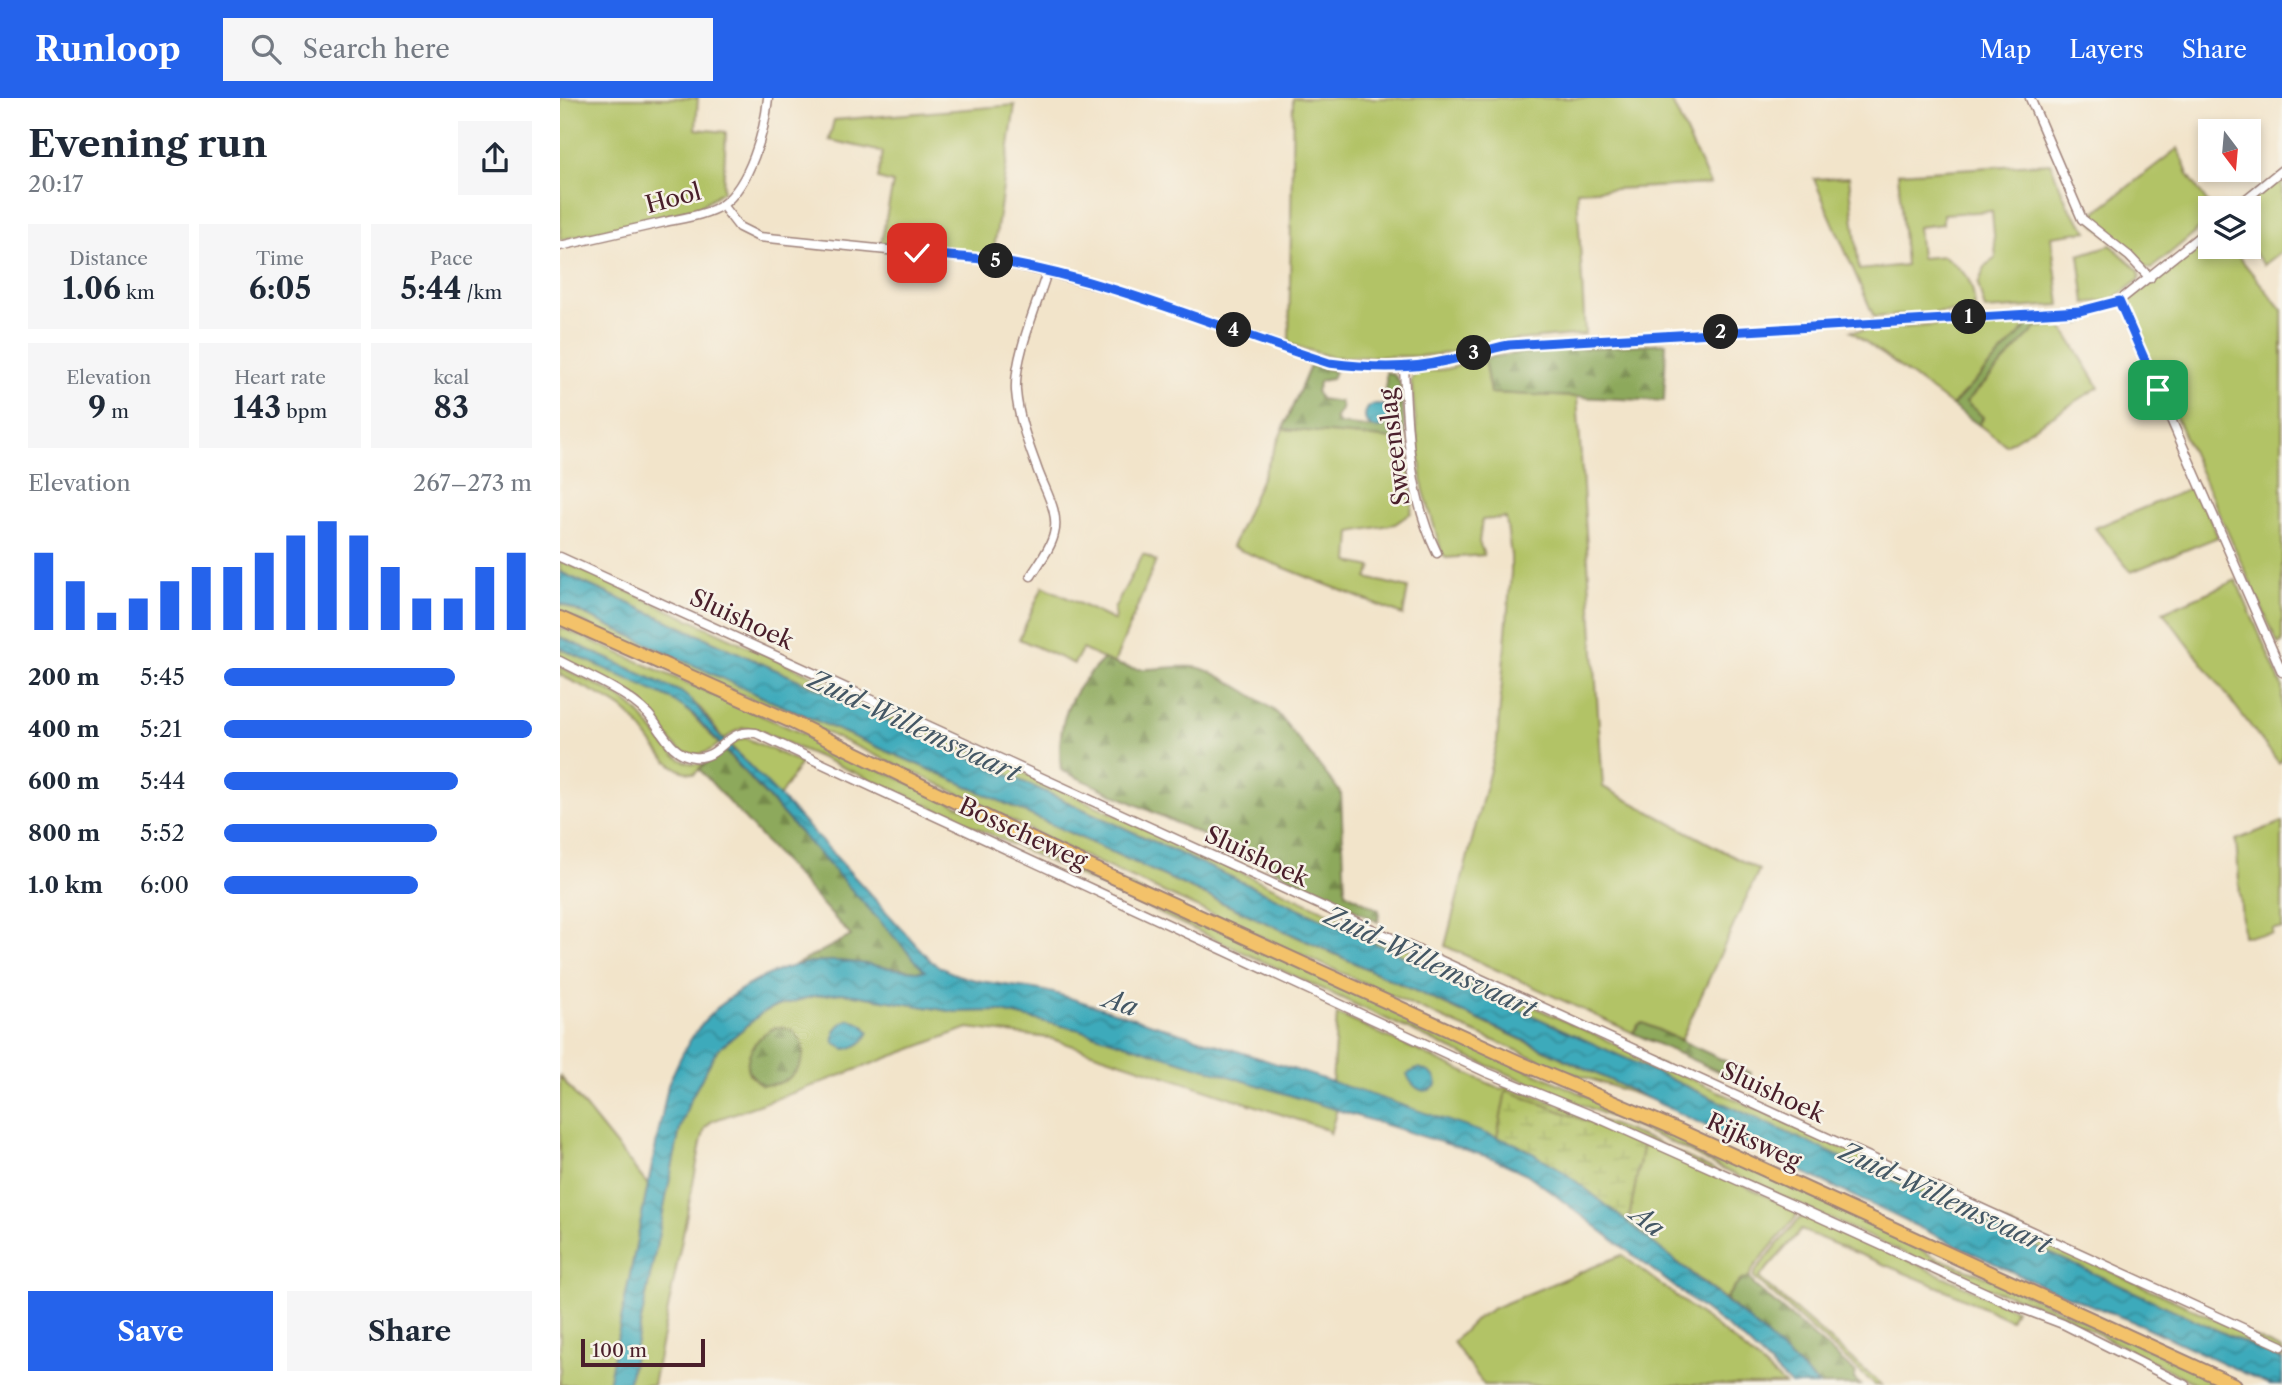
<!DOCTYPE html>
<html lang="en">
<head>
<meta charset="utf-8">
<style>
  :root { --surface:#fff; --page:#f6f6f7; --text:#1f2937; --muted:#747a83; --accent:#2563eb }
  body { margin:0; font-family:"Libre Caslon Text",serif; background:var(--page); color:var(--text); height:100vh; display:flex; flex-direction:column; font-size:26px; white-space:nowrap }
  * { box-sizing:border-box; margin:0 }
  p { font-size:23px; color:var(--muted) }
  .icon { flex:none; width:38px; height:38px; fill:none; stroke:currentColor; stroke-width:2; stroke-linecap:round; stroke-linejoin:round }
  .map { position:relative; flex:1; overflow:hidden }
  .drawer { display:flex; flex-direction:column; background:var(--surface); width:560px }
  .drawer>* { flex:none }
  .needle { width:46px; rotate:164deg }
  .fabs { position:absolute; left:1638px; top:21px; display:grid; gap:14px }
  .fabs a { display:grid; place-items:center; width:63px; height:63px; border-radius:0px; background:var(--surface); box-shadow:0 4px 10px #0003; font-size:35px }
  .scale { position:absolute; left:21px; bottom:18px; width:124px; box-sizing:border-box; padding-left:7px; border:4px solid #4a1f2b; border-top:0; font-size:19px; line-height:24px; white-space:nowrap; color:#4a1f2b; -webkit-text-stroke:5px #f7f3e8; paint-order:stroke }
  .pin { position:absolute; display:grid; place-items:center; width:60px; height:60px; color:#fff; margin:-30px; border-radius:14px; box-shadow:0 4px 10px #0006 }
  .km { position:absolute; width:35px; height:35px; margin:-18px; border-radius:50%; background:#222; color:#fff; font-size:19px; line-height:35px; text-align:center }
  .round { display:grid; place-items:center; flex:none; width:74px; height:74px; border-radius:0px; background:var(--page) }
  .head { display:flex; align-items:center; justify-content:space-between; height:119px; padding:0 28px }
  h1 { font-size:38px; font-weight:800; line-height:52px }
  .stats { display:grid; grid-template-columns:repeat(3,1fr); gap:10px; height:119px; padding:7px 28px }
  .stats div { display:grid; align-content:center; border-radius:0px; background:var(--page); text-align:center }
  .stats b { font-size:30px; font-weight:800 }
  .stats small { font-size:19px; font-weight:400 }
  .stats p { font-size:19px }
  .chart { height:196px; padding:14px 28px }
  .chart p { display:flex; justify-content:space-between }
  .chart svg { width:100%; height:126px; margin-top:7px; stroke:var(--accent); stroke-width:6 }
  .cta { display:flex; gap:14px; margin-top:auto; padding:14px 28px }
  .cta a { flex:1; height:80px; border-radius:0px; background:var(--accent); color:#fff; font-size:28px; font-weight:800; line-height:80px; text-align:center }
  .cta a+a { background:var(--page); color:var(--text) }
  ul { padding:0 28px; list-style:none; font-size:23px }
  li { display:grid; grid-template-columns:112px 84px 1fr; align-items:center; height:52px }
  li i { height:18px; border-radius:9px; background:var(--accent) }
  header { display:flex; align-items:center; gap:42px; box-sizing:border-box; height:98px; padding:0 35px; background:var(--accent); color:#fff }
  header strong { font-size:33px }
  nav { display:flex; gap:38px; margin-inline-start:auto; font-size:24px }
  .search { width:490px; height:63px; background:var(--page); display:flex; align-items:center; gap:18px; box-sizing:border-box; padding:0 24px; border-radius:0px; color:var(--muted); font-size:26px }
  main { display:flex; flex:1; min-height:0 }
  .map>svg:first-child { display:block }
  .green { fill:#b2c366; stroke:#7e7148; stroke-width:2; fill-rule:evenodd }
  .forest { fill:url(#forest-firs); stroke:#6c6443; stroke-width:2 }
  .wetland { fill:url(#wetland-marsh); stroke:#7e7148; stroke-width:2 }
  .water { fill:url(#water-waves); stroke:#436473; stroke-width:2 }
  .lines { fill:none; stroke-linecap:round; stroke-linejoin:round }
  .minor-casing { stroke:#9e827a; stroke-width:11 }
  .primary-casing { stroke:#9e827a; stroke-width:16 }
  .minor { stroke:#fff; stroke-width:8 }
  .primary { stroke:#f3c26a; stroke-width:12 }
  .route-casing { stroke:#fff; stroke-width:14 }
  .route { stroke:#2563eb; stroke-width:9 }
  .labels { text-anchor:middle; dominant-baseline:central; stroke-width:5; stroke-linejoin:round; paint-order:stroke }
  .street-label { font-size:24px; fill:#4a1f2b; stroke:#f7f3e8 }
  .water-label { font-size:26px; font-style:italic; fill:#445765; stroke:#f7f3e8 }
</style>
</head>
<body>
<header>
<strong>Runloop</strong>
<div class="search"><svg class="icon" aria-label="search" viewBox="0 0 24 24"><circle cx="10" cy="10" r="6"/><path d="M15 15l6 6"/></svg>Search here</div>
<nav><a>Map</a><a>Layers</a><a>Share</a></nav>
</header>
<main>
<section class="drawer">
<div class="head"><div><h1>Evening run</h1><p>20:17</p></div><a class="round"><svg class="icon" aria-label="share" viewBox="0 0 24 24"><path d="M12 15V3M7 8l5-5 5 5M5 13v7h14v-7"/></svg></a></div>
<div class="stats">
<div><p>Distance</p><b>1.06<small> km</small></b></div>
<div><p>Time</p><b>6:05</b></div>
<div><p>Pace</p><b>5:44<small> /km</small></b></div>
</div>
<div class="stats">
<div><p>Elevation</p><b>9<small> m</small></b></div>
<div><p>Heart rate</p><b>143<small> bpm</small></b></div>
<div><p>kcal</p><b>83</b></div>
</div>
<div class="chart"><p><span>Elevation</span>267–273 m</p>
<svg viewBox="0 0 160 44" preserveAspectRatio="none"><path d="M5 44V17M15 44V27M25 44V38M35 44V33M45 44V27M55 44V22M65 44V22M75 44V17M85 44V11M95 44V6M105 44V11M115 44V22M125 44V33M135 44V33M145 44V22M155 44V17"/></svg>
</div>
<ul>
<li><b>200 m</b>5:45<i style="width:75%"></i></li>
<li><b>400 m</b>5:21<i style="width:100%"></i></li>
<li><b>600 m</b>5:44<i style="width:76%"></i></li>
<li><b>800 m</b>5:52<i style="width:69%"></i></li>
<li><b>1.0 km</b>6:00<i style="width:63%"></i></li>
</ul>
<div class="cta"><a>Save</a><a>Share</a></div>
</section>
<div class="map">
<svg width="1722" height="1287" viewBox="0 0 1722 1287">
  <defs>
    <pattern id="forest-firs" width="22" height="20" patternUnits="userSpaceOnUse" patternTransform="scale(1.75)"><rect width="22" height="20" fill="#8da95b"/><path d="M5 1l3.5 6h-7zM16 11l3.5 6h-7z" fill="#75894b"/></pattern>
    <pattern id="wetland-marsh" width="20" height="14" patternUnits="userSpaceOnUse" patternTransform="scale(1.75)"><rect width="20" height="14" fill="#b2c366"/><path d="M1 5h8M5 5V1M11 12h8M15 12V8" fill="none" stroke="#9ba759"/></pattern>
    <pattern id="water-waves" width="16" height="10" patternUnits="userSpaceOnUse" patternTransform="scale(1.75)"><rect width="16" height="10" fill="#3caabb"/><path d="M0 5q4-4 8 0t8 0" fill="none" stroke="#348a98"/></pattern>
  </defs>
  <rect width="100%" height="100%" fill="#f7f3e8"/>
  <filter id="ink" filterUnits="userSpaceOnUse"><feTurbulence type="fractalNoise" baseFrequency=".0143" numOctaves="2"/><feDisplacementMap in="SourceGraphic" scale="14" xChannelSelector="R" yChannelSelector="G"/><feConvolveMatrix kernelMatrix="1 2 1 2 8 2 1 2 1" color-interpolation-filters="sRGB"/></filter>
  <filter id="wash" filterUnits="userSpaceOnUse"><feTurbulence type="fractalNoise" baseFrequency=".00686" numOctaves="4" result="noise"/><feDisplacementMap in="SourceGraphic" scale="28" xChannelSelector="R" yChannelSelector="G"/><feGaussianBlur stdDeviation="1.57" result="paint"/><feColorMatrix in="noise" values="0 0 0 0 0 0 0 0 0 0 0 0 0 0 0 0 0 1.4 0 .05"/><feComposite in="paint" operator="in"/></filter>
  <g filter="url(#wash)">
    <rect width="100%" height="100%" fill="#f2e4ca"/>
    <g class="green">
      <path d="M0,0H138L136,31L166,34L163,93L137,110L120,115L0,142Z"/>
      <path d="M733,0H1110L1150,86L1017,93L1025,236L933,244L889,255L861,258L772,259L729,246Z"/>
      <path d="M455,7L433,158L321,145L333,85L318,81L323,54L269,42L274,22Z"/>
      <path d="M1618,50L1628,76L1651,110L1650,122L1591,171L1584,169L1536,128L1529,119Z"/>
      <path d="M1490,65L1509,110L1528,133L1491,138L1500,207L1425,212L1418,186L1426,167L1436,160L1432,113L1383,116V126L1358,129L1361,160L1384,158C1407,175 1414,183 1415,212L1314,219L1254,81L1289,79L1299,172L1346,167L1338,75Z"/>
      <path d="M1722,77V153L1704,167L1689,148V110H1682Z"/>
      <path d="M1650,136V149H1671L1722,212V545L1718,546L1565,206Z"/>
      <path d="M1551,147L1579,173L1580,181L1552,202L1525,205L1519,157Z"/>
      <path d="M1474,221L1392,308L1291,233Z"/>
      <path d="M1501,227L1539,289L1446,347L1419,327L1423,321L1406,304L1477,229Z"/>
      <path d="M924,261L930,295L1017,299L1043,689L1199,772L1121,942L1083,925L1076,929L1073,935L885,848L937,644L951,474V458L946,420L922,422L919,444L924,457L886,460L882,455L863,390L851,281L856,275L887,271Z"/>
      <path d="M723,331L846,342L853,402L851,415L835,426L791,434L789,464L812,469L807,480L848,490L843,517L672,449Z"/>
      <path d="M1636,388L1658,439L1571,474L1535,430Z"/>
      <path d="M583,456L596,463L554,566L522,551L514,566L459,541L483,488L555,523L554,511Z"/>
      <path d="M0,462L1722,1252V1262L490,696L0,474Z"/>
      <path d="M1676,482L1722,588V662L1719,665L1603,514Z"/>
      <path d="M0,505L211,603L396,683L1093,1002L1006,973L899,928L508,751L381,687L0,514Z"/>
      <path d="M0,529L241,635L964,970L1264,1104L1344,1142L1374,1159L1427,1179L1668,1287H1638L1497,1215L1464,1202L1407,1184L1160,1070L1113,1045L910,960L346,697L204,635C183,627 181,628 164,642L141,611L121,594L0,539Z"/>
      <path d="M0,550L72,582L123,607L159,646C148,655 137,660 124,654C107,646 103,623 89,613C61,593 29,577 0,560Z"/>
      <path d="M0,569C23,580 48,590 68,605C96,625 106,671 146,666L134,676C98,671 89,631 63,611C44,597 21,588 0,577Z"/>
      <path d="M186,640L241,665L219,699L170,647L180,641Z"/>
      <path d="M1722,724V831H1713L1712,836L1683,838L1676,742Z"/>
      <path d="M282,895L395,914L438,913L520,932L777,1011L770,1036L766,1031L489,940L408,930L252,988L152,1023L145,1030L141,1045L93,1287H68L120,1031L130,1002L157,952L172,940L202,915L214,909L254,898ZM218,929H224L201,987L189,976C193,954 193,938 218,929Z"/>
      <path d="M777,916L941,991L948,987L1092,1042L1237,1113L1236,1119L1194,1169L1189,1179L1175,1189L1165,1201L1068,1126L1083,1045L946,993L937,1040L772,985Z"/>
      <path d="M0,978L88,1087L48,1287H0Z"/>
      <path d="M1246,1116L1455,1211L1450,1222L1388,1193L1241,1132L1199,1180L1322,1287H1315L1193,1179L1197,1171L1237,1123Z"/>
      <path d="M1062,1157L1176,1244L1225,1287H924L893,1244L916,1221L934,1210Z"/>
    </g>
    <g class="forest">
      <path d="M1527,217L1523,225L1477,229L1406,304L1423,319L1419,327L1392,308L1474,221Z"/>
      <path d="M1106,245L1104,303L930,295L924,261L931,259L969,254Z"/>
      <path d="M750,268L775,273L772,281L760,283L756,293L760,301L780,304L782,310L775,321L780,326L814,330L828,320L823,296L826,292V274L833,276L840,284L846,342L723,331Z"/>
      <path d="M544,561C581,579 597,567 634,569C650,569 704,604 718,616L781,695L785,794L819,812L818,824L684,756L501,672C496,623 509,594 544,561Z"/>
      <path d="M164,652L365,871V874L276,863L233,868L291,838L139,671Z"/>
      <path d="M1083,925L1191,975L1186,986L1073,935L1079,926Z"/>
      <path d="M218,929C257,930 250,990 201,987L188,973C185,953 199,935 218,929Z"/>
      <path d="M1189,1179L1195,1188L1296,1275L1294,1281L1301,1287H1259L1165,1201L1181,1182Z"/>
    </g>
    <path class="wetland" d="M946,992L1083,1045L1068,1126C1027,1092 988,1057 937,1040Z"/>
    <g class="water">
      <circle cx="817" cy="318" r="12"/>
      <path d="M0,474L490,696L1722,1262V1287H1710L1579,1226L1480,1187L1018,967L396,683L211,603L0,505Z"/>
      <path d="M0,539L121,594C140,607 148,626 163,642C236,712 303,789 371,863C407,890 456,884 497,896C651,944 804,993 956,1046L997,1069L1026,1091L1190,1223L1259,1287H1231L1185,1243L986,1090L967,1076L932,1060L520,932L438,913L395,914L282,895L254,898L214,909L202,915L172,940L157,952L130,1002L120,1031L68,1287H48L108,987C116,969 123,951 135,935C166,892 222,862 274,863C304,863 335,874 365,873L133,616L111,601L0,550Z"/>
      <path d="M290,921L303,927L309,934C305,944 295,950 285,951L274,944C272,932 280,925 290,921Z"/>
      <path d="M859,970C868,973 877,977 877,987C865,999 852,990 847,976Z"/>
    </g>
  </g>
  <g filter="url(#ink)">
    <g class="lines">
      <g class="minor-casing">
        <g id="minor">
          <path d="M1470,0L1522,121L1569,158L1590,180"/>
          <path d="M162,107L179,129L199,139L436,163L487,174L579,199L769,265L844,269L884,264L949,247L1520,213L1559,203L1650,130"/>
          <path d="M1675,110L1722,72"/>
          <path d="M0,148C35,140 70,132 105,124C123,120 147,117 162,107C190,87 205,32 208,0"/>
          <path d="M1559,203L1722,574"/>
          <path d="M844,269C847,332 849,398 877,455"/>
          <path d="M0,459L1722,1248"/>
          <path d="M471,478C479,465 491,450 494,436C500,414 484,391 477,370C468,345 458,319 456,293C454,259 477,207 487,174"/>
          <path d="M0,563C30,579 64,592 88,616C102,631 110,657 134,659C162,662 164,630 196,635L928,975L1036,1019L1244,1112L1450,1206L1503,1226L1625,1287"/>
        </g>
      </g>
      <g class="primary-casing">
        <path id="primary" d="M0,520L230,623L496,753L963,966L1118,1032L1675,1287"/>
      </g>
      <use href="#minor" class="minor"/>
      <use href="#primary" class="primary"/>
    </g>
  </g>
  <g class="lines" filter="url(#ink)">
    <g class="route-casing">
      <path id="route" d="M357,155C383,158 410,159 437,163C551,182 659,230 769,265C807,270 847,272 885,263C906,259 927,251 949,247L1520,213L1559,203L1598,292"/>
    </g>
    <use href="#route" class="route"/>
  </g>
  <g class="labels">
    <g class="street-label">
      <text transform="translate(113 100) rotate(-15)">Hool</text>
      <text transform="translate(834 349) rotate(-97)">Sweenslag</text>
      <text transform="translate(182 521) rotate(25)">Sluishoek</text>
      <text transform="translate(463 735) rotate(25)">Bosscheweg</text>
      <text transform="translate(697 758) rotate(25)">Sluishoek</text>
      <text transform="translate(1213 994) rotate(25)">Sluishoek</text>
      <text transform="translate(1194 1043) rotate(25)">Rijksweg</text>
    </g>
    <g class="water-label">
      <text transform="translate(354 628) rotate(25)">Zuid-Willemsvaart</text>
      <text transform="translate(870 864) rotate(25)">Zuid-Willemsvaart</text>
      <text transform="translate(561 905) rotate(18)">Aa</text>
      <text transform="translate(1385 1100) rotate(25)">Zuid-Willemsvaart</text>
      <text transform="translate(1088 1123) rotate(38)">Aa</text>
    </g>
  </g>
</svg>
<div class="fabs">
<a><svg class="needle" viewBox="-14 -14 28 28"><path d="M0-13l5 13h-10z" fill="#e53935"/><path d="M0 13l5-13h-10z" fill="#747a83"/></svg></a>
<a><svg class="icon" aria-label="layers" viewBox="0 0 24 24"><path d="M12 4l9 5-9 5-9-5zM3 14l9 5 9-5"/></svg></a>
</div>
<div class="scale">100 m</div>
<div class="pin" style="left:1598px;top:292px;background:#1e9e55"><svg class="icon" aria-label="arrive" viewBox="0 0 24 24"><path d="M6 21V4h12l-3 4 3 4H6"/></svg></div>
<div class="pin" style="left:357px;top:155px;background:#d93025"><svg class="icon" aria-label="check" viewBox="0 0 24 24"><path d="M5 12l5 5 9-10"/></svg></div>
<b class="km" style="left:1409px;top:219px">1</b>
<b class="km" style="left:1161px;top:234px">2</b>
<b class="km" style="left:914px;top:255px">3</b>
<b class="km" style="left:674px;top:232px">4</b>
<b class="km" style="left:436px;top:163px">5</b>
</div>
</main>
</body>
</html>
